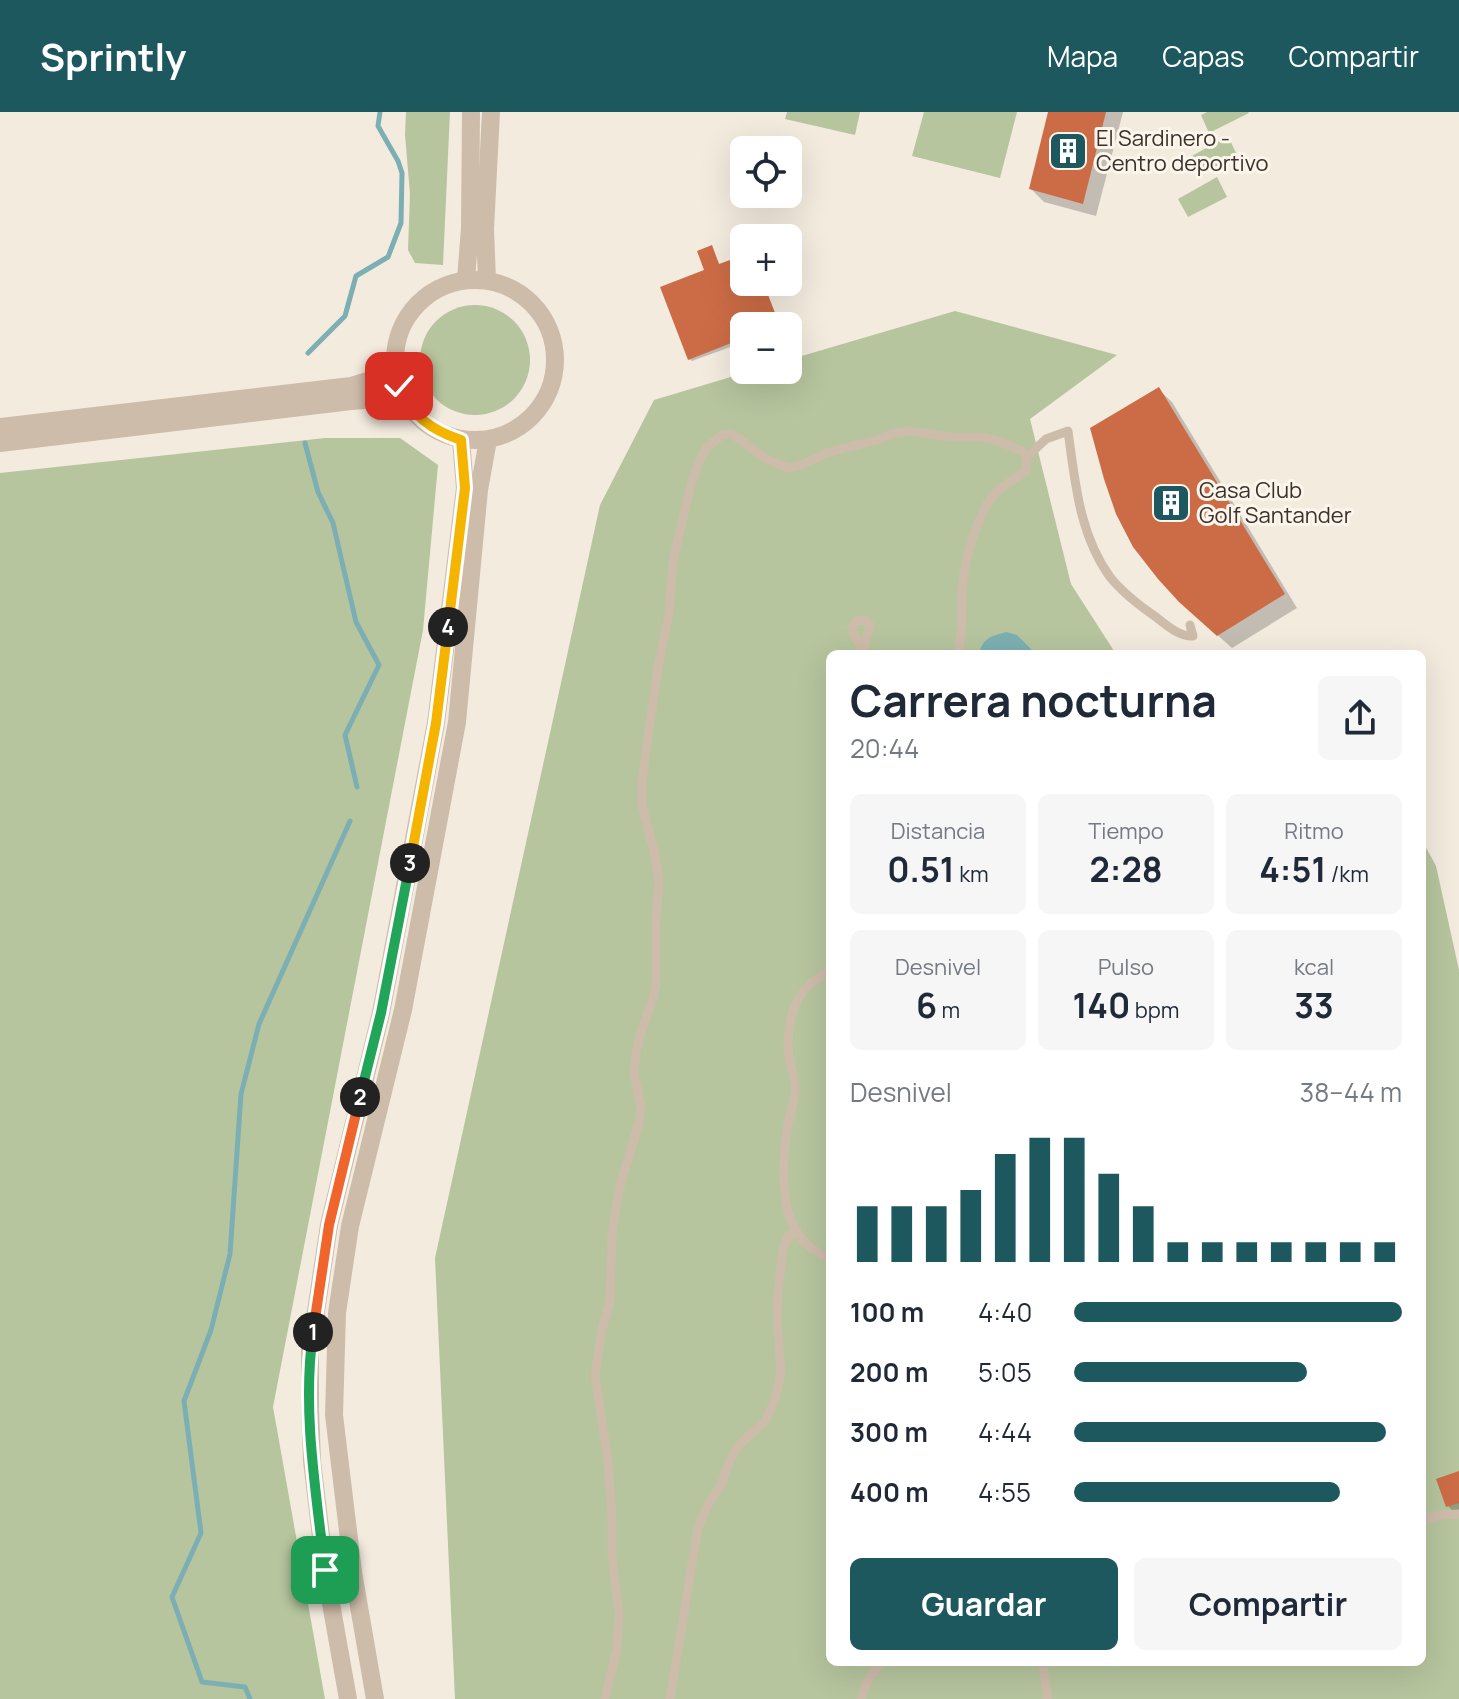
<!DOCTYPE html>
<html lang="es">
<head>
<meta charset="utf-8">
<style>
  :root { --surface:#fff; --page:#f6f6f7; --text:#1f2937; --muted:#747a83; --accent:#1d585f }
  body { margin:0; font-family:Manrope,sans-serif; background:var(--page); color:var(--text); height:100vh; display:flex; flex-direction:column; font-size:30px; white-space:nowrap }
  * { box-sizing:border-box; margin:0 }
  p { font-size:26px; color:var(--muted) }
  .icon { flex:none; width:44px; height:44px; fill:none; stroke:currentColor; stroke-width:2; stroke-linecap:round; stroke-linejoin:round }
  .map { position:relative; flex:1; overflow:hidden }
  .panel { position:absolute; left:826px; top:538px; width:600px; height:1016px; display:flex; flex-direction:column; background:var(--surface); border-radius:12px; box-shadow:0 8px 32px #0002 }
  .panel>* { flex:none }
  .tools { position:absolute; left:730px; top:24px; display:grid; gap:16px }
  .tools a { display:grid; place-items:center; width:72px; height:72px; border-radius:12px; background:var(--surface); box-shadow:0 8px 32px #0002; font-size:40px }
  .pin { position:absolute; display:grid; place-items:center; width:68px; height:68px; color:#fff; margin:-34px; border-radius:16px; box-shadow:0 4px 12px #0006 }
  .km { position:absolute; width:40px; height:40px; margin:-20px; border-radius:50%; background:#222; color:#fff; font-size:22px; line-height:40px; text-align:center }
  .round { display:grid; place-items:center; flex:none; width:84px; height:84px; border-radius:12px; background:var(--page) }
  .overview { display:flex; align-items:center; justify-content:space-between; height:136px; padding:0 24px }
  h1 { font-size:44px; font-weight:700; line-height:60px }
  .metrics { display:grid; grid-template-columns:repeat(3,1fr); gap:12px; height:136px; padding:8px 24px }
  .metrics div { display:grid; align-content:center; border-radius:12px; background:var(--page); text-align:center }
  .metrics b { font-size:34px; font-weight:700 }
  .metrics small { font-size:22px; font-weight:400 }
  .metrics p { font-size:22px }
  .chart { height:224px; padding:16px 24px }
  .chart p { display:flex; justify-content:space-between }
  .chart svg { width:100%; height:144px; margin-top:8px; stroke:var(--accent); stroke-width:6 }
  .primary-button { display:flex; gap:16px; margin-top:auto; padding:16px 24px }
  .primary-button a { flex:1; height:92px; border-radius:12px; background:var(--accent); color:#fff; font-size:32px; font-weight:700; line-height:92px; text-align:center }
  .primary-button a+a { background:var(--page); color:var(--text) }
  ul { padding:0 24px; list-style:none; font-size:26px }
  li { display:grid; grid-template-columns:128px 96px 1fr; align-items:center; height:60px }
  li i { height:20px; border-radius:10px; background:var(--accent) }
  header { display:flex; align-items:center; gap:48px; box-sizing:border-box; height:112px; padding:0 40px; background:var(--accent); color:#fff }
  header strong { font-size:38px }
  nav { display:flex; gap:44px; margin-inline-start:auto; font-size:28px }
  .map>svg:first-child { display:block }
  .green { fill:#b6c59e }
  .water { fill:#7cafb3 }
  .shadow { fill:#0003 }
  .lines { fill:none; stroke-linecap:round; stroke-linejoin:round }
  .stream { stroke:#7cafb3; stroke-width:5 }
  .building { fill:#cc6c46 }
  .service { stroke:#cebcaa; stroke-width:9 }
  .minor { stroke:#cebcaa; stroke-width:18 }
  .split-1-casing { stroke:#fff; stroke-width:16 }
  .split-2-casing { stroke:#fff; stroke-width:16 }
  .split-3-casing { stroke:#fff; stroke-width:16 }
  .split-4-casing { stroke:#fff; stroke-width:16 }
  .split-5-casing { stroke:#fff; stroke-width:16 }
  .split-1 { stroke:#22a559; stroke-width:10 }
  .split-2 { stroke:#f0652b; stroke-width:10 }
  .split-3 { stroke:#22a559; stroke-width:10 }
  .split-4 { stroke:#f5b400; stroke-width:10 }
  .split-5 { stroke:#f5b400; stroke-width:10 }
  .labels { text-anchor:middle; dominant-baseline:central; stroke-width:6; stroke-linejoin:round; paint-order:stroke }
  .poi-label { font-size:22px; fill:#3b302a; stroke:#fbf5ec; text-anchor:start }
</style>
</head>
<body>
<header>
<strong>Sprintly</strong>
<nav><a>Mapa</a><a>Capas</a><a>Compartir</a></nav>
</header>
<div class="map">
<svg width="1459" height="1587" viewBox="0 0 1459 1587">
  <rect width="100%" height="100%" fill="#f4ebdf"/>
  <g class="green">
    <path d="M406,0H450L443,153L415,151L408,138L410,82L405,23Z"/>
    <path d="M787,0H860L855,23L785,7Z"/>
    <path d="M924,0H1017L1000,66L912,44Z"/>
    <path d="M1207,0H1248L1249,1L1209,21L1201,3Z"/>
    <path d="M1228,24L1237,43L1199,64L1190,45Z"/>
    <path d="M1217,65L1227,85L1188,105L1178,87Z"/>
    <circle cx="475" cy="248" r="55"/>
    <path d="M955,199L1117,243L1030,307L1071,472L1116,542H830V1550H1422V728L1436,754L1459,858V1587H455L435,1146L600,393L654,288L754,258H788V248Z"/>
    <path d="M325,326H400L438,353L423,518L273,1295L325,1587H0V361Z"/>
  </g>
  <path class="water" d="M1006,520L1017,523L1036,542H978C985,525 989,525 1006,520Z"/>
  <g class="shadow">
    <path d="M1050,0H1123L1096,104L1044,90L1031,77Z"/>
    <path d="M712,136L720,154L744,145V170H763L780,214H744V230L692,249L689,247Z"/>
    <path d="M1158,277L1172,290L1297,496L1232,536L1195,503Z"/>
    <path d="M1459,1361V1403L1457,1404L1448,1394Z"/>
  </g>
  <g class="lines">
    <g class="stream">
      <path d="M308,241L345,204L356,164L388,145L401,111L402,61L398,49L378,14L380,0"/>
      <path d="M305,331L318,380L333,411L356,510L379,553L345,623L357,675"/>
      <path d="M250,1587L245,1575L202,1570L172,1485L201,1421L184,1289L211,1218L230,1142L241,982L259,912L350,709"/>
    </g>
  </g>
  <g class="building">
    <path d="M1048,0H1106L1083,92L1029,77Z"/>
    <path d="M712,133L719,152L744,143V170H763L780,214H744V226L688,248L660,175L704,158L697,139Z"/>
    <path d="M1159,275L1285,482L1217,524L1179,490L1158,467L1133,435L1116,402L1104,367L1090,316Z"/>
    <path d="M1459,1359V1391L1446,1395L1436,1367Z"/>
  </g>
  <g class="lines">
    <g class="service">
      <path d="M863,536L855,526L852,516L857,509L865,508L870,514C868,523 863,533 864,542"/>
      <path d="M958,542C964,517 960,493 963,468C965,447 979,402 991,386C1000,375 1014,367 1026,359L1027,345L1046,327L1068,319C1075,369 1079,422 1110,465C1122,480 1140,494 1156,505C1166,513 1180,525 1193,524L1190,513"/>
      <path d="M830,858C823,863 816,867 810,872C790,890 786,921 789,946C791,956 795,966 795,976C795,988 790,1000 788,1012C783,1043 779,1093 797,1120C804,1133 817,1140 830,1147"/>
      <path d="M1422,1408L1440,1403L1459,1402"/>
      <path d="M1042,1550L1048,1587"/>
      <path d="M605,1587L617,1537L619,1503L612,1444V1406L608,1350L595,1263L602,1217L610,1189L612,1123L616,1095L621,1070L639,1011L641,994L634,962L636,941L641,920L653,887L656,872V809L659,769L655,743L642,694V668L658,555L669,501L673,449L691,372L700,347L707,335L722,323L731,322L738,326L766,347L789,356L801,353L827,341L844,336L877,328L894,321L909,319L954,325H982L999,329L1022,339L1027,345"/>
      <path d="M670,1587L698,1415L710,1389L722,1372L726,1358L737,1335L766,1308L775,1287L781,1261L777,1206L778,1180L783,1137L788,1124L797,1121"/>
      <path d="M861,1587L867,1570L881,1550"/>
    </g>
    <g class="minor">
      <path d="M466,168L470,116L471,0"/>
      <path d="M487,168L485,117L491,0"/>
      <circle cx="475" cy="248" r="80"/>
      <path d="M0,315L351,274L396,260"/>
      <path d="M0,331L351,289L404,285"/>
      <path d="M348,1587L325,1458L312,1349L310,1296V1239L329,1113L381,901L436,611L465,376L461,328"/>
      <path d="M375,1587L353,1460L334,1303L337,1201L350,1114L403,898L457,610L479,378L488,328"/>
    </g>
  </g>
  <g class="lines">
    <g class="split-1-casing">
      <path id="split-1" d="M313,1220C302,1299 316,1379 325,1458"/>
    </g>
    <g class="split-2-casing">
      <path id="split-2" d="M313,1220L329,1113L360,985"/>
    </g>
    <g class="split-3-casing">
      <path id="split-3" d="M360,985L381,901L410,751"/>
    </g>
    <g class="split-4-casing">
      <path id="split-4" d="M410,751L436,611L448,515"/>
    </g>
    <g class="split-5-casing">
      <path id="split-5" d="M399,274C412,304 431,318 461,328L465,376L448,515"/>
    </g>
    <use href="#split-1" class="split-1"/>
    <use href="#split-2" class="split-2"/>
    <use href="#split-3" class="split-3"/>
    <use href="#split-4" class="split-4"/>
    <use href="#split-5" class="split-5"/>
  </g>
  <defs>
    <g id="building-square" transform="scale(2)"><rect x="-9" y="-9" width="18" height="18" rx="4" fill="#1d585f" stroke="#fbf5ec"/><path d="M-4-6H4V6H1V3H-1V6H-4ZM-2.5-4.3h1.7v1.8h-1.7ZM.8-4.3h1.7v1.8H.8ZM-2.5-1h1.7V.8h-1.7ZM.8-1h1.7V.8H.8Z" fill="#fff"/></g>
  </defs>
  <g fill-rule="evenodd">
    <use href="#building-square" x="1068" y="39"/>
    <use href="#building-square" x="1171" y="391"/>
  </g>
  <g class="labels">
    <g class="poi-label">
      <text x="1096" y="26">El Sardinero -<tspan x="1096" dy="25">Centro deportivo</tspan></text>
      <text x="1199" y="378">Casa Club<tspan x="1199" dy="25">Golf Santander</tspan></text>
    </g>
  </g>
</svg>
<div class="tools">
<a><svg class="icon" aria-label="locate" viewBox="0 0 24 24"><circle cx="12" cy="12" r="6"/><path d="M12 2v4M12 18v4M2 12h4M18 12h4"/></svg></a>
<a>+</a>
<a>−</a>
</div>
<div class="pin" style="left:325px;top:1458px;background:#1e9e55"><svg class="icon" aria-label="arrive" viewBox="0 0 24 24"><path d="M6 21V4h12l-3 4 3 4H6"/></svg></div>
<div class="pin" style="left:399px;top:274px;background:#d93025"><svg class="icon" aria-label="check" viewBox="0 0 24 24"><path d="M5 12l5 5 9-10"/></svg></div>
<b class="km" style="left:313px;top:1220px">1</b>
<b class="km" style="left:360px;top:985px">2</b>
<b class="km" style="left:410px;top:751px">3</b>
<b class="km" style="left:448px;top:515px">4</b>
<section class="panel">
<div class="overview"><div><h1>Carrera nocturna</h1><p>20:44</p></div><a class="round"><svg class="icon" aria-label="share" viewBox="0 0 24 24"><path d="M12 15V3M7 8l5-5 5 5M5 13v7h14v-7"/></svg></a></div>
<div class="metrics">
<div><p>Distancia</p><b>0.51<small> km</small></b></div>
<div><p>Tiempo</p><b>2:28</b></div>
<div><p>Ritmo</p><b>4:51<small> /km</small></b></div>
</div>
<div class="metrics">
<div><p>Desnivel</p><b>6<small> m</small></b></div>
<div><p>Pulso</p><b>140<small> bpm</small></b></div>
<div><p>kcal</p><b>33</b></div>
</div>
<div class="chart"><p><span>Desnivel</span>38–44 m</p>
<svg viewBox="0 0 160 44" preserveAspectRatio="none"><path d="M5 44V27M15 44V27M25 44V27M35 44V22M45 44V11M55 44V6M65 44V6M75 44V17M85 44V27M95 44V38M105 44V38M115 44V38M125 44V38M135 44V38M145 44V38M155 44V38"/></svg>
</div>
<ul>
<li><b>100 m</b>4:40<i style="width:100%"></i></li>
<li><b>200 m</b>5:05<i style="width:71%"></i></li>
<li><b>300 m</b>4:44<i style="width:95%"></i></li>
<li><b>400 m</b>4:55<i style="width:81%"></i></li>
</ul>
<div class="primary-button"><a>Guardar</a><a>Compartir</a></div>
</section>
</div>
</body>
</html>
